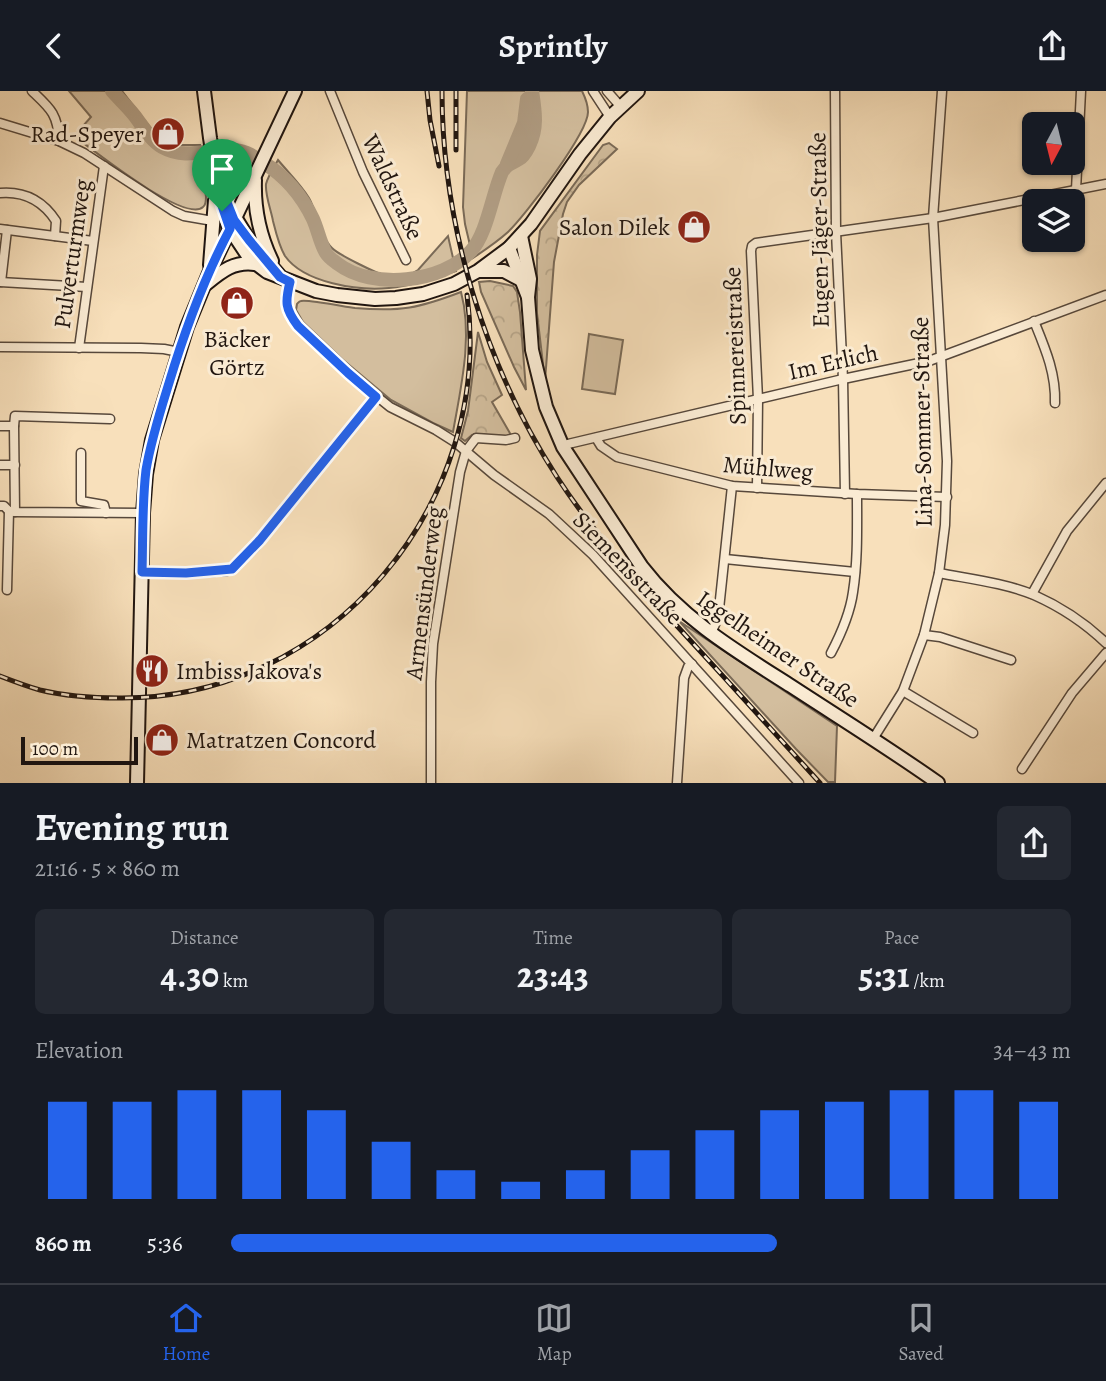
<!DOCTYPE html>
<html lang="en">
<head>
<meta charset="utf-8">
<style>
  :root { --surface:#171b24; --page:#242831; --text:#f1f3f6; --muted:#9ea1a6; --line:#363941; --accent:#2563eb }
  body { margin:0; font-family:Alegreya,serif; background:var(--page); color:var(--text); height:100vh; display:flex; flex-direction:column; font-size:26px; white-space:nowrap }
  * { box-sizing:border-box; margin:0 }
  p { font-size:23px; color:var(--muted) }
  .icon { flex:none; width:38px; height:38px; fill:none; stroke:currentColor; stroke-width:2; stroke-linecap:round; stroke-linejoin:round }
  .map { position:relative; height:692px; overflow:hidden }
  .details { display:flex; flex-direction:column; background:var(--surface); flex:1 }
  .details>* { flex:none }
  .needle { width:46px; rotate:187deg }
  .tools { position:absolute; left:1022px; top:21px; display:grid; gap:14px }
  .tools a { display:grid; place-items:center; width:63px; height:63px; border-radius:10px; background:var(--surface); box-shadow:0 2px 5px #0004; font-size:35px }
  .scale { position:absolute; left:21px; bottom:18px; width:117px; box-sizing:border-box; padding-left:7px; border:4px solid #211610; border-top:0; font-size:19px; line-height:24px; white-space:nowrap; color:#211610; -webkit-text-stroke:5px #faebd3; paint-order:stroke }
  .pin { position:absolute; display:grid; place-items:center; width:60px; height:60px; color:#fff; margin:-72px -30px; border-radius:50% 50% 50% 0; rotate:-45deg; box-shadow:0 0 7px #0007 }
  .pin .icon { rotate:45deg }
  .round { display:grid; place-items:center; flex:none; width:74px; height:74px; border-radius:10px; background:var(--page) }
  .overview { display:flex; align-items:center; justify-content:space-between; height:119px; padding:0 35px }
  h1 { font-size:38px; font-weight:700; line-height:52px }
  .figures { display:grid; grid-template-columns:repeat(3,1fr); gap:10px; height:119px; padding:7px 35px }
  .figures div { display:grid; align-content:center; border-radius:10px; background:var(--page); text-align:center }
  .figures b { font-size:35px; font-weight:700 }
  .figures small { font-size:19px; font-weight:400 }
  .figures p { font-size:19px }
  .chart { height:196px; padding:14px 35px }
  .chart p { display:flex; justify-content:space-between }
  .chart svg { width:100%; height:126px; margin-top:7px; stroke:var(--accent); stroke-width:6 }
  ul { padding:0 35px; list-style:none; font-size:23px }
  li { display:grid; grid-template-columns:112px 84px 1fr; align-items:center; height:52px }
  li i { height:18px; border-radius:9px; background:var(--accent) }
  header { display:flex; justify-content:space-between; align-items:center; height:91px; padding:0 35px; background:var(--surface); font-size:32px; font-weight:700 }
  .tabs { display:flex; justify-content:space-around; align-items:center; height:98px; border-top:2px solid var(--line); background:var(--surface); font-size:19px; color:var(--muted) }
  .tabs a { display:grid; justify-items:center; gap:4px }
  .tabs .selected { color:var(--accent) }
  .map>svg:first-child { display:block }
  .forest { fill:url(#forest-crowns); stroke:#7a6a57; stroke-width:2 }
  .green { fill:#d3be9e; stroke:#7a6a57; stroke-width:2 }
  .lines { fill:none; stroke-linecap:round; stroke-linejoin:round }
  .river { stroke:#af9b81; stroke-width:14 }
  .street-casing { stroke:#57483b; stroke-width:11 }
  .secondary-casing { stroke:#211610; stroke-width:16 }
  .street { stroke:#faebd3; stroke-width:8 }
  .secondary { stroke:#faebd3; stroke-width:12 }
  .rail-casing { stroke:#211610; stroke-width:5 }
  .rail { stroke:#faebd3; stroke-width:2.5; stroke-dasharray:8; stroke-linecap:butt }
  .route-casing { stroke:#fff; stroke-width:14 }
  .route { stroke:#2563eb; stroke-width:9 }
  .labels { text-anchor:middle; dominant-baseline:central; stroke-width:6; stroke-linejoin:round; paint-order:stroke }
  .poi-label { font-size:24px; fill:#211610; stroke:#faebd3; text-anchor:end }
  .street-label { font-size:24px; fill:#211610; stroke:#faebd3 }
</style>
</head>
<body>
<header><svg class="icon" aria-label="back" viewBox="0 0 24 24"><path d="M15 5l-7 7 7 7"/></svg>Sprintly<svg class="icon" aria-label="share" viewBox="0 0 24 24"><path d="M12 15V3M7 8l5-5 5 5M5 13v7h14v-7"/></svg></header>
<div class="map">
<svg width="1106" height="692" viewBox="0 0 1106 692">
  <defs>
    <pattern id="forest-crowns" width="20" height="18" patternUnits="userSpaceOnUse" patternTransform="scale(1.75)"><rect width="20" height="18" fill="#d3be9e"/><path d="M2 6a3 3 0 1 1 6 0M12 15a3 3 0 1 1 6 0" fill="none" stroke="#b5a387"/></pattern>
  </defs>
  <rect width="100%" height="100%" fill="#f8e0bb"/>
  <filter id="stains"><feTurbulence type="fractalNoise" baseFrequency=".00286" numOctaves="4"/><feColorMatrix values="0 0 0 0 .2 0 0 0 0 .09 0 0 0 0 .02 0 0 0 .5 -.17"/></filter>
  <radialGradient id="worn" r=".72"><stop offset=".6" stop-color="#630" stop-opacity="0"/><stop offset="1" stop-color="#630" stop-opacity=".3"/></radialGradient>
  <g class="forest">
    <path d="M609,52L617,58L579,94L567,111L563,123L554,171L545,290L537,222V164L540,140L603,54Z"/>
    <path d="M224,62H236L252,67L240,91L228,90Z"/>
    <path d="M490,190L513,195L517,201L520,221L526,299L514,276L481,201L479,191Z"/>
    <path d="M478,241L487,271L502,304L492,311L511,344L510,346L477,343L472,344L465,350L461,347L468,320Z"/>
  </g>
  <g class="green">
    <path d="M69,0H122L160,49L175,54H200L206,106C206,109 206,114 203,116C185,133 92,58 74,45L91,26Z"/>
    <path d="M467,0H582C585,6 588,14 588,21C588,42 525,125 508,141C497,151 485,159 473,167L465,133L463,116Z"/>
    <path d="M278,69C288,81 301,94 309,107C318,123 319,144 332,157C339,164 376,182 386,185C397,188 409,185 418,179L448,145L456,180C434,187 412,195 389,197C358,200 304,192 285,165C279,155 276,142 273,130C271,119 265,104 266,93C268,85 274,76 278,69Z"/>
    <path d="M461,201C473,245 461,296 453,341L433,332L391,309L342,268L303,231L296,219L297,213C298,212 299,210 301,210C307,208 346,216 355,217C401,221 419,217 461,201Z"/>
    <path d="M589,243L623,249L615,303L582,298Z"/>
    <path d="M679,530L837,635L835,691H828L796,658Z"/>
  </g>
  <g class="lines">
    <g class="river">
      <path d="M112,0C119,8 127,15 134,24C142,34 150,49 162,56C189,71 210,55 235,59C246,60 255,66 264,72C285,85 302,105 313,128C318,139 320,152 326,162C329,167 334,170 338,173C372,199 443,192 471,160C487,143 492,104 502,81C509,71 510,74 519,68C523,66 527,59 529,55C538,37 535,20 532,0"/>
      <path d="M507,73L524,32L527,8"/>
    </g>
    <g class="street-casing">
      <g id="street">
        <path d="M32,0C50,17 58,23 59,50"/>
        <path d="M330,0L363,81L406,169"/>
        <path d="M593,0L610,26"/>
        <path d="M607,0L621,16"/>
        <path d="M835,0L836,141L843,288L845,403"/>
        <path d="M0,32L59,50L84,62L173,120L184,125L213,130"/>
        <path d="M1076,99L1081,0"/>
        <path d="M0,102C24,100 43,110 56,130L55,145"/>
        <path d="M0,138L93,150"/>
        <path d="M0,191L87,196"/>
        <path d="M1,191L7,139"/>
        <path d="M291,191L286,208L289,222L298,235L348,282L390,316L436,339L455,351L494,384L549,423L593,464L799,692"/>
        <path d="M1034,230C1045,257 1056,282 1055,312"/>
        <path d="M0,256L141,257L164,258L179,261"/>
        <path d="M79,257L104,75"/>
        <path d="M0,335H14L15,421"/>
        <path d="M14,335L15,325L110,328"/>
        <path d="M596,347L601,355L617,366L732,395L857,403L947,406"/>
        <path d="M563,356L568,353L843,288L929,270L1106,204"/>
        <path d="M81,362V410L104,414L106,422"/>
        <path d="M0,374H15"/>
        <path d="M757,397L758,308L751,160L752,155L756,152L933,127L1106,93"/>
        <path d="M0,415H4L9,420L15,421L143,422"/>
        <path d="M725,468L855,481"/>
        <path d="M142,481L186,482L227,480L232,478L255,456L376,306"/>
        <path d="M939,482C970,488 1005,492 1034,504C1061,516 1085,532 1106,552"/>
        <path d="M7,499L9,420"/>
        <path d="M1032,503L1067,440L1106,392"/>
        <path d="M710,542C716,535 717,527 719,518L732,395"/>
        <path d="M924,544L940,546L1011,569"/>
        <path d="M831,562C841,543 850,523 853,501C858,469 857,436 857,403"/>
        <path d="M903,600L973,642"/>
        <path d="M873,648L903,600L924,544L939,482L945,434L947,370L933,127L942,0"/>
        <path d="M1022,678L1072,602L1106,562"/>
        <path d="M431,692V591L433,553L460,381L466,360L476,347L506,349L515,347"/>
        <path d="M677,692L684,587L688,576L692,573"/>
      </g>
    </g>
    <g class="secondary-casing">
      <g id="secondary">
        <path d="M204,0L210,47L222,120L230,138L250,168L267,181L316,200L337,204L375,208L396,207L423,203L454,193L478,180L509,157L531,133L580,63L610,26L638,0"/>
        <path d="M255,89C254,117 260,145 272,170"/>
        <path d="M233,123L249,149L279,184"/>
        <path d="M521,145L530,188L528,206L532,259L546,316L563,356L642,476C682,528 736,560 791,595C840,627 890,658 938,692"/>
        <path d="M509,157L528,206"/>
        <path d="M210,174L215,109"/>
        <path d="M479,180H504L521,189"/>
        <path d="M206,193C222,180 234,170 255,173"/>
        <path d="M137,692L143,422L146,383L152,349L187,236L210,180L295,0"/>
      </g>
    </g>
    <use href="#street" class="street"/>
    <use href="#secondary" class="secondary"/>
    <g class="rail-casing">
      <g id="rail">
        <path d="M427,0L430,29L439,75"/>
        <path d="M442,0C442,133 485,275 557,386C592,440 635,487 677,535C725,587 772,639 820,692"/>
        <path d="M456,0V59"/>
        <path d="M0,585C13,590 26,595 40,599C65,605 92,607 119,607C331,609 495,412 467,204"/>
      </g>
    </g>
    <use href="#rail" class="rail"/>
  </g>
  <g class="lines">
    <g class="route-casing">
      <path id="route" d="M216,84L234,129L249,149L280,186L290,191C285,211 285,218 298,235L348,282L376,306L260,449L232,478L186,482L142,481C143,447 142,413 146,379C151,349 160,321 169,292C185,239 204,187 230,138L219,106Z"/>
    </g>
    <use href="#route" class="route"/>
  </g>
  <defs>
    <g id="shop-disc" transform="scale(1.75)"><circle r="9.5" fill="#8f2418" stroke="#faebd3"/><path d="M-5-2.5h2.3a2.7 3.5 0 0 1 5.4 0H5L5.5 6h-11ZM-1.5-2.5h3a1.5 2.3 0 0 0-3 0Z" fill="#fff"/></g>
    <g id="restaurant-disc" transform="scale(1.75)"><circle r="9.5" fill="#8f2418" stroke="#faebd3"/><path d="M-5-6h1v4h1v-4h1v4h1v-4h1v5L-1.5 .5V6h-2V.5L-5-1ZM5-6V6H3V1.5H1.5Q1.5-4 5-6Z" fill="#fff"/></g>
  </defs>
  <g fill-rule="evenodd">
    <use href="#shop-disc" x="168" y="43"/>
    <use href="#shop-disc" x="694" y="136"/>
    <use href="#shop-disc" x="237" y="212"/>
    <use href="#restaurant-disc" x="152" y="580"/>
    <use href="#shop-disc" x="162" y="649"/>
  </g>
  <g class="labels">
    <g class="poi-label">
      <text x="144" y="43">Rad-Speyer</text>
      <text x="670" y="136">Salon Dilek</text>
      <text x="237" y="248" text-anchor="middle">Bäcker<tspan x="237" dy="28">Görtz</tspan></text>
      <text x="176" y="580" text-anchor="start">Imbiss Jakova's</text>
      <text x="186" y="649" text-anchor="start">Matratzen Concord</text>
    </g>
    <g class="street-label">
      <text transform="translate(393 96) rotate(65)">Waldstraße</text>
      <text transform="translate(819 139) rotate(-91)">Eugen-Jäger-Straße</text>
      <text transform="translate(72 163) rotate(-82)">Pulverturmweg</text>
      <text transform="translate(735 255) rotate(-92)">Spinnereistraße</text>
      <text transform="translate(833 271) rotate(-13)">Im Erlich</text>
      <text transform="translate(922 331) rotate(-91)">Lina-Sommer-Straße</text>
      <text transform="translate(768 377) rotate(5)">Mühlweg</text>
      <text transform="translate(628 477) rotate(46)">Siemensstraße</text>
      <text transform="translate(424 502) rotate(-83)">Armensünderweg</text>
      <text transform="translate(778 558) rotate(34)">Iggelheimer Straße</text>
    </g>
  </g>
  <rect width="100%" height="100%" filter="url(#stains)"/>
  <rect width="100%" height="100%" fill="url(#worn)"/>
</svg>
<div class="tools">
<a><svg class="needle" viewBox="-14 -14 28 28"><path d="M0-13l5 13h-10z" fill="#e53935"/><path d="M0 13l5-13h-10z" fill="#9ea1a6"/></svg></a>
<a><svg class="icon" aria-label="layers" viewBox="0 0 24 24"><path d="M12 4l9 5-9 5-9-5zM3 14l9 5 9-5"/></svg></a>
</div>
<div class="scale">100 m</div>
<div class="pin" style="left:222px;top:120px;background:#1e9e55"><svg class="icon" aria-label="arrive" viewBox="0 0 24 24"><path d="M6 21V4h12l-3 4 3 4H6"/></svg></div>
</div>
<section class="details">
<div class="overview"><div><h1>Evening run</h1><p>21:16 · 5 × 860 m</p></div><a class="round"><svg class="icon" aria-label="share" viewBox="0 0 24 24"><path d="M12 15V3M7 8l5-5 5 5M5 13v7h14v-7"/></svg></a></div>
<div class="figures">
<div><p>Distance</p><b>4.30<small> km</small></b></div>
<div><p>Time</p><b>23:43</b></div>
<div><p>Pace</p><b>5:31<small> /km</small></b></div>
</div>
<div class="chart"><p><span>Elevation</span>34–43 m</p>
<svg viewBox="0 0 160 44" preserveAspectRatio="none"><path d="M5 44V10M15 44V10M25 44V6M35 44V6M45 44V13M55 44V24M65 44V34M75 44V38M85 44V34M95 44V27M105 44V20M115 44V13M125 44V10M135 44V6M145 44V6M155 44V10"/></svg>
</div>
<ul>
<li><b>860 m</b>5:36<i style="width:65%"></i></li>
</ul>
</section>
<nav class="tabs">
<a class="selected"><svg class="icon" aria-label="home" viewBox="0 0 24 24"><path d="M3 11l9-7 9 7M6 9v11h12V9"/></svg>Home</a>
<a><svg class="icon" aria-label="map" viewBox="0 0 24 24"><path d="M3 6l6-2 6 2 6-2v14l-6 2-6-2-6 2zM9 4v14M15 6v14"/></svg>Map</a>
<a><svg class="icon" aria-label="saved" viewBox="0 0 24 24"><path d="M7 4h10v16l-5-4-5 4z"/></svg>Saved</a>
</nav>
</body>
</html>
